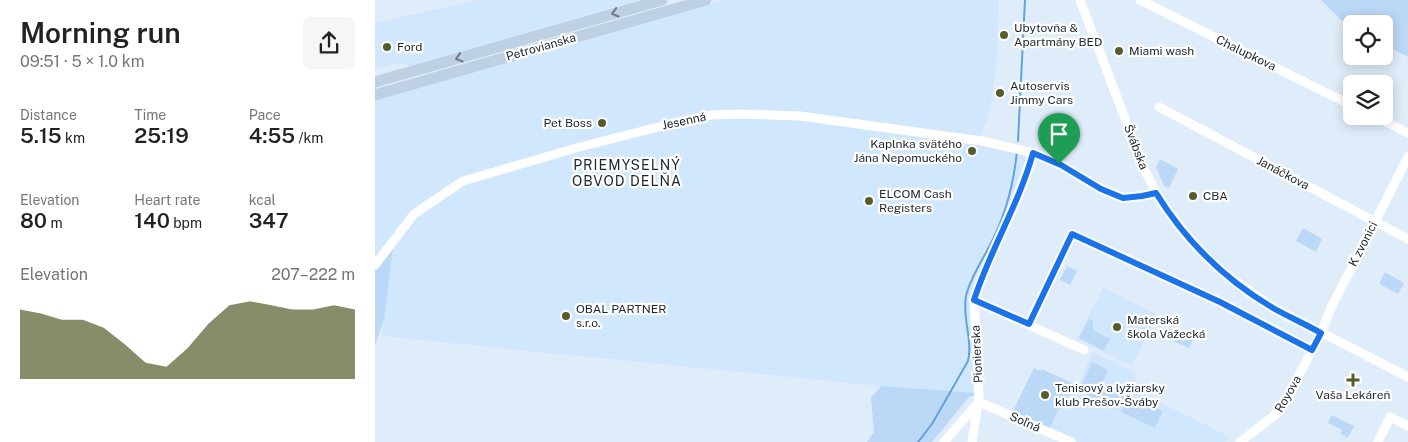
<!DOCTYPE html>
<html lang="en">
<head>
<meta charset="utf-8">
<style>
  :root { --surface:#fff; --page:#f6f6f6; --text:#222; --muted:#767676; --accent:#565d2b }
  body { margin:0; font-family:"Public Sans",sans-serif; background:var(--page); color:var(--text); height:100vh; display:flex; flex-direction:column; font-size:19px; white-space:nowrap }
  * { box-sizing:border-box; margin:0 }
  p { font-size:16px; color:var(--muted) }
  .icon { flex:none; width:28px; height:28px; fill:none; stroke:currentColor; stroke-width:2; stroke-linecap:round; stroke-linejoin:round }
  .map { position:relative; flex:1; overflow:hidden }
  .panel { display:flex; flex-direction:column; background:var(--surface); width:375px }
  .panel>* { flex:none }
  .buttons { position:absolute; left:968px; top:15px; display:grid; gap:10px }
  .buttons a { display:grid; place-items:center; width:50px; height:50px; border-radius:8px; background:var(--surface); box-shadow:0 2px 12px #0003; font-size:25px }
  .pin { position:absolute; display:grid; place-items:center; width:42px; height:42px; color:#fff; margin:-51px -21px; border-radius:50% 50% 50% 0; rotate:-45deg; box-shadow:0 0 5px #0007 }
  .pin .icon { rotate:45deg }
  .round { display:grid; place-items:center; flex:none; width:52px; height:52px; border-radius:8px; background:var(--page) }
  .headline { display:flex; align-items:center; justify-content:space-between; height:85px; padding:0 20px }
  h1 { font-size:28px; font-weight:600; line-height:38px }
  .figures { display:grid; grid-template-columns:repeat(3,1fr); gap:8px; height:85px; padding:5px 20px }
  .figures div { display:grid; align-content:center }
  .figures b { font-size:21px; font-weight:600 }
  .figures small { font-size:14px; font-weight:400 }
  .figures p { font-size:14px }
  .chart { height:140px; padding:10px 20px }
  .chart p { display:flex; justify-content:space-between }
  .chart svg { width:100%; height:90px; margin-top:5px; fill:var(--accent); opacity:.7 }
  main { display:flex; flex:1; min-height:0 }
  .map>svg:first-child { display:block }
  .built { fill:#d0e7fd }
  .green { fill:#bbd9f7 }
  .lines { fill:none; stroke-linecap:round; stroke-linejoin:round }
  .stream { stroke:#64a2db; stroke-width:2 }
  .minor { stroke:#fff; stroke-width:9 }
  .major { stroke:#bed0e4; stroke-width:11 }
  .oneway { stroke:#6e7a88 }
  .route-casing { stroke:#fff; stroke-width:10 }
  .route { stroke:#1a73e8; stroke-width:6 }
  .poi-dot { fill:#565d2b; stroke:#fff; stroke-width:2 }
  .labels { text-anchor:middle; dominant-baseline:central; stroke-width:4.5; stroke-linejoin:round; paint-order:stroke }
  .poi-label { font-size:12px; fill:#1d252d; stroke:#fff; text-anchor:start }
  .street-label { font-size:12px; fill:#1d252d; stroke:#fff }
  .neighbourhood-label { font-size:14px; letter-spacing:1px; fill:#1d252d; stroke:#fff }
</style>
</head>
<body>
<main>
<section class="panel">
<div class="headline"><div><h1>Morning run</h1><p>09:51 · 5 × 1.0 km</p></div><a class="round"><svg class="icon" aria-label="share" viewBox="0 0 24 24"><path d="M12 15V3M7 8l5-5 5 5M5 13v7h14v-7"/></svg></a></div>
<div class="figures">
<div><p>Distance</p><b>5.15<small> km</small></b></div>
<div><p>Time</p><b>25:19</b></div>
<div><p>Pace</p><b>4:55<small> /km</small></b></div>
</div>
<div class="figures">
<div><p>Elevation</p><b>80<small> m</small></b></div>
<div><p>Heart rate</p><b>140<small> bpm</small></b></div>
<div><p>kcal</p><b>347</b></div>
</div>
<div class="chart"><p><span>Elevation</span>207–222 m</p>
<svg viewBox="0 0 160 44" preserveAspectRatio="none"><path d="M0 44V10L10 12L20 15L30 15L40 19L50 27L60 36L70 38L80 29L90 17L100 8L110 6L120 8L130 10L140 10L150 8L160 10V44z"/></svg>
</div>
</section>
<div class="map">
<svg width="1033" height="442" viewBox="0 0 1033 442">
  <rect width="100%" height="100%" fill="#dfedfa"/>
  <g class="built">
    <path d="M103,0H263L36,66L23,63L0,69V23Z"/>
    <path d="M349,0H624L622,58L615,111L605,139L657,152L654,177L632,234L618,266L600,299L603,393L506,386L7,336L17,249L0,270V99Z"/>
    <path d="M728,288L782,315L757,366L702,339Z"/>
    <path d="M718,352L763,374L756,388L855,437L850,442H706L675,428L686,404L703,386Z"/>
  </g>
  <g class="green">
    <path d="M946,0H1033V57L1009,44V24H976V26L966,20Z"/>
    <path d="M785,159L803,169L794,188L789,186L781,167Z"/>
    <path d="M928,228L947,239L941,252L921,241Z"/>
    <path d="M18,248L9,320L0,345V270Z"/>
    <path d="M692,266L702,271L695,285L685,280Z"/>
    <path d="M1010,272L1029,283L1023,294L1004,284Z"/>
    <path d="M714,319L718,321V330L735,339L729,351L704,338Z"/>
    <path d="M793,328L818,340L814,348L789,337Z"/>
    <path d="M717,362L733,370L720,398L727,385L736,390L738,386L751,393L743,410L704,391Z"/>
    <path d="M659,368L666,371L667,369L703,386L686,404L675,428L638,411Z"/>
    <path d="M506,386L603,393V395L594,397L557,442H492L499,432L496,398Z"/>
    <path d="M754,395L788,411L780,428L746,412Z"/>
    <path d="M956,415L979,426L973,438L965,434L967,430L953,423Z"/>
  </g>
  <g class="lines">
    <g class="stream">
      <path d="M643,141L650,0"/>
      <path d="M543,442L557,424L593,361C598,340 587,318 591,296C596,275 610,257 619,237C632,210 639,181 642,151"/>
    </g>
    <g class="minor">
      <path d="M705,0L770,171L786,201L815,240L844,269L897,307L1033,377"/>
      <path d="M765,0L976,105"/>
      <path d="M784,107L1033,239"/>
      <path d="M999,116L1033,133"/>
      <path d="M0,265L39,214L88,181L205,147L295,124L336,115L367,114L425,116L607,141L658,153L686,165L725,189L748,198L767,196L781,193"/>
      <path d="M599,300L709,350"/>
      <path d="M654,324L697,234L845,302L937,350"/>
      <path d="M569,442L604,402L696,442"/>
      <path d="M597,442L604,396L599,300L607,276L636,213L658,153"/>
      <path d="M865,442L905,411L946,333L956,308L1033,157"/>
      <path d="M1003,442L1015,417L1033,426"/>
    </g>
    <g class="major">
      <path d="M0,82L287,0"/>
      <path d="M0,95L331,0"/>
    </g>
  </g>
  <defs><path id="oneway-chevron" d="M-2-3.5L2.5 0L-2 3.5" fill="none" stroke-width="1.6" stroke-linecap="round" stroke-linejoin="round" transform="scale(1.25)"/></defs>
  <g class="oneway">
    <use href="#oneway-chevron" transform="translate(240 13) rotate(164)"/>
    <use href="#oneway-chevron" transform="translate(84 58) rotate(164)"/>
  </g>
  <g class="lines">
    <g class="route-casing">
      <path id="route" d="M658,153L686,165L726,189L748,198L767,196L781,193C810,240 849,279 898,308C914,317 930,324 946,333L937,350L845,302L697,234L654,324L599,300C615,250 644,204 658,153Z"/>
    </g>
    <use href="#route" class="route"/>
  </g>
  <g class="poi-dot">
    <circle cx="629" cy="35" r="5"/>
    <circle cx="12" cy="47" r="5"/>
    <circle cx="744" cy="51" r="5"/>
    <circle cx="625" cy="93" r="5"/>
    <circle cx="227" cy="123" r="5"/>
    <circle cx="597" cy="151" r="5"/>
    <circle cx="818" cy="196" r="5"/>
    <circle cx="494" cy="201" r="5"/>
    <circle cx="191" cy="316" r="5"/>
    <circle cx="742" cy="327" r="5"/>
    <path d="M975.5 372.5h5v5h5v5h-5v5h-5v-5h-5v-5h5z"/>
    <circle cx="670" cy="395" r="5"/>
  </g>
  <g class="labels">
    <g class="poi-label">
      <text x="639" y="28">Ubytovňa &amp;<tspan x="639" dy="14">Apartmány BED</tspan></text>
      <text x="22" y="47">Ford</text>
      <text x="754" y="51">Miami wash</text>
      <text x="635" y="86">Autoservis<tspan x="635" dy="14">Jimmy Cars</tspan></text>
      <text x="217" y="123" text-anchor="end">Pet Boss</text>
      <text x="587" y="144" text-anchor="end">Kaplnka svätého<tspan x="587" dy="14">Jána Nepomuckého</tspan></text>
      <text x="504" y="194">ELCOM Cash<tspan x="504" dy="14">Registers</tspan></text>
      <text x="828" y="196">CBA</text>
      <text x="201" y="309">OBAL PARTNER<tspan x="201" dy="14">s.r.o.</tspan></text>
      <text x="752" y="320">Materská<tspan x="752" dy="14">škola Važecká</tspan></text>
      <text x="680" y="388">Tenisový a lyžiarsky<tspan x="680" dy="14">klub Prešov-Šváby</tspan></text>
      <text x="978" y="395" text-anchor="middle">Vaša Lekáreň</text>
    </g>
    <g class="street-label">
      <text transform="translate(166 47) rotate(-16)">Petrovianska</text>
      <text transform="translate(871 53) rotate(26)">Chalupkova</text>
      <text transform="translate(309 121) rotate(-12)">Jesenná</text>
      <text transform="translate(761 147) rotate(69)">Švábska</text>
      <text transform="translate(908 173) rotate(28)">Janáčkova</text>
      <text transform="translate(988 244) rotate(-63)">K zvonici</text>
      <text transform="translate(602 354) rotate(-93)">Pionierska</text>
      <text transform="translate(913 394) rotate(-60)">Royova</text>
      <text transform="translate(650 422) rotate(24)">Soľná</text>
    </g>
    <g class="neighbourhood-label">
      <text x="252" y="165">PRIEMYSELNÝ<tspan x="252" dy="16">OBVOD DELŇA</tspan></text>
    </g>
  </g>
</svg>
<div class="buttons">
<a><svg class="icon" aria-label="locate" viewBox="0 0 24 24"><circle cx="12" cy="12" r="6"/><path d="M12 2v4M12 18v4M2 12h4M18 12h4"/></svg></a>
<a><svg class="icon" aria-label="layers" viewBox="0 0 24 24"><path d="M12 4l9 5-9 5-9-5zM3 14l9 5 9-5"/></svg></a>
</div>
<div class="pin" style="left:684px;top:164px;background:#1e9e55"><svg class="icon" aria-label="arrive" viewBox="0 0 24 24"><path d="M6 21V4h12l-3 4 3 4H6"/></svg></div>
</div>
</main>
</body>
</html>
